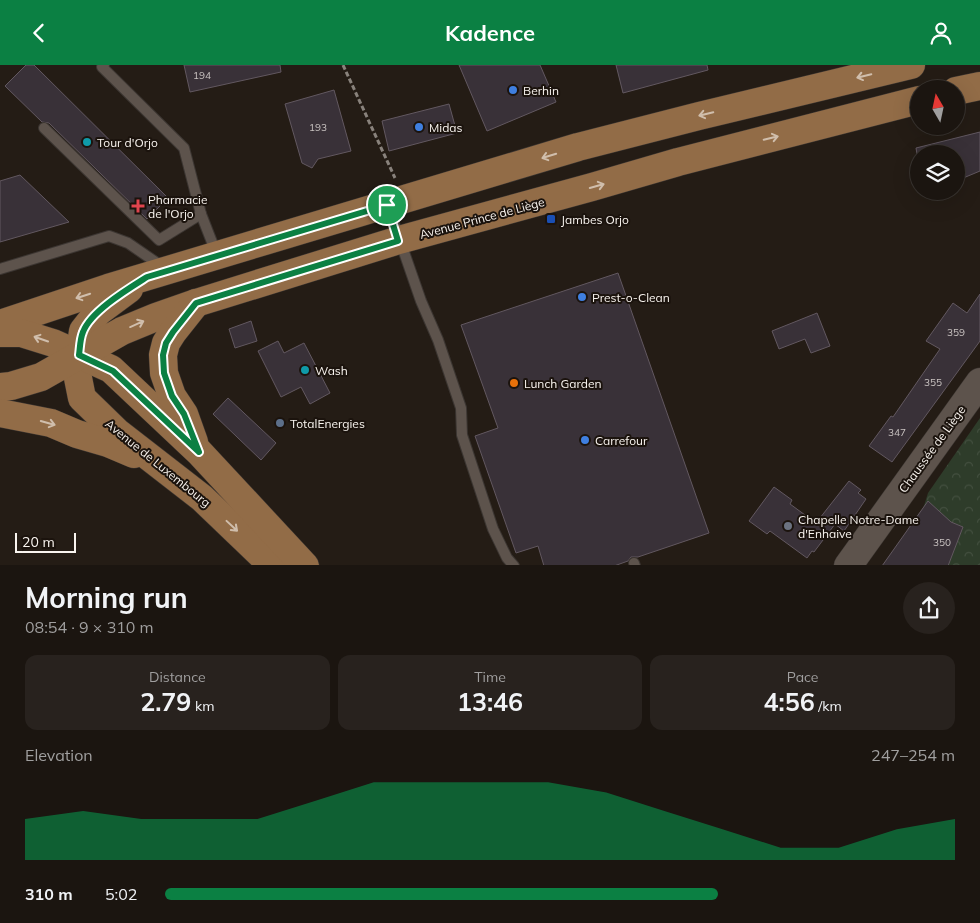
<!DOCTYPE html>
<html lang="en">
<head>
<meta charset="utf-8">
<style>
  :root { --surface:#1b1510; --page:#28221e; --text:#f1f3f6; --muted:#a09f9f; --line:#393430; --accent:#0b8043 }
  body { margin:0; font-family:Mulish,sans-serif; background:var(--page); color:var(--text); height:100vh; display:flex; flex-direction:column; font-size:19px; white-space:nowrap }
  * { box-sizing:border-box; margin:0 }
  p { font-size:16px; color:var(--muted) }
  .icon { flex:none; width:28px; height:28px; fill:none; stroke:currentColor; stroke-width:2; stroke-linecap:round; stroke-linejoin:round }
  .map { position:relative; height:500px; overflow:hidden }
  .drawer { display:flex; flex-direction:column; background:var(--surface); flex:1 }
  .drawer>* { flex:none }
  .needle { width:32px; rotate:351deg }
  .tools { position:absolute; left:910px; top:15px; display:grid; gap:10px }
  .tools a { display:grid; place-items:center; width:55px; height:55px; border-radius:50%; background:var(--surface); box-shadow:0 5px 20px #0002,0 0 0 1px var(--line); font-size:25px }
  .scale { position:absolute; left:15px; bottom:12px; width:61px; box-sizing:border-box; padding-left:5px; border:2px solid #f9f4ef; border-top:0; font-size:14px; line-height:18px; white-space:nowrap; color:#f9f4ef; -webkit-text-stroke:4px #1b130d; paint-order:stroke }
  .pin { position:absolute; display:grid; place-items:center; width:42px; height:42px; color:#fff; margin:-21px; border:2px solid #fff; border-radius:50%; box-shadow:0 1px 5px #0007 }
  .round { display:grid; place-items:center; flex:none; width:52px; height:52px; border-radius:26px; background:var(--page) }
  .head { display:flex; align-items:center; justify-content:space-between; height:85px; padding:0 25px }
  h1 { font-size:28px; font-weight:700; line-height:38px }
  .figures { display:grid; grid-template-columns:repeat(3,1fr); gap:8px; height:85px; padding:5px 25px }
  .figures div { display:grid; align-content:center; border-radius:12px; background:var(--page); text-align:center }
  .figures b { font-size:25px; font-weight:700 }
  .figures small { font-size:14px; font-weight:400 }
  .figures p { font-size:14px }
  .chart { height:140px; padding:10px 25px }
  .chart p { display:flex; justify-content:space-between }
  .chart svg { width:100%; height:90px; margin-top:5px; fill:var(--accent); opacity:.7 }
  ul { padding:0 25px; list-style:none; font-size:16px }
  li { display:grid; grid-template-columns:80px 60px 1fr; align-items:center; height:38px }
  li i { height:12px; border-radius:6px; background:var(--accent) }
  header { display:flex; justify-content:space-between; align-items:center; height:65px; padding:0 25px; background:var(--accent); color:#fff; font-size:22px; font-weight:700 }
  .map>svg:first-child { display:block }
  .forest { fill:url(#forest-crowns) }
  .building { fill:#393138; stroke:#625860 }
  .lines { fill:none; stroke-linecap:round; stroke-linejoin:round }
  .lane-casing { stroke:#3c3632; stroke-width:12 }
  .secondary-casing { stroke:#3c3632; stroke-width:29 }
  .primary-casing { stroke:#3c3632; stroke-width:29 }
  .path { stroke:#89827c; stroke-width:3; stroke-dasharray:5 2.5; stroke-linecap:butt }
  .lane { stroke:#5d534c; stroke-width:10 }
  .secondary { stroke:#5d534c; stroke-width:28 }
  .primary { stroke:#926c47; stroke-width:28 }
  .oneway { stroke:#d0beac }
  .route-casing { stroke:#fff; stroke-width:10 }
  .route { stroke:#0b8043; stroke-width:6 }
  .shop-dot { fill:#3f7fe0; stroke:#1b130d; stroke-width:2 }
  .culture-dot { fill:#0f9aa8; stroke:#1b130d; stroke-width:2 }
  .health-dot { fill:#e0444e; stroke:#1b130d; stroke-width:2 }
  .transit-dot { fill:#1a4fb4; stroke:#1b130d; stroke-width:2 }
  .food-dot { fill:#e8710a; stroke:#1b130d; stroke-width:2 }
  .service-dot { fill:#5c6f8a; stroke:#1b130d; stroke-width:2 }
  .worship-dot { fill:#6b7280; stroke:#1b130d; stroke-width:2 }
  .labels { text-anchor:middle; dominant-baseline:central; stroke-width:4; stroke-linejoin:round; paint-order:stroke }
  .number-label { font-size:10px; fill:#c9c3c1 }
  .poi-label { font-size:12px; fill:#f9f4ef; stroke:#1b130d; text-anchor:start }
  .street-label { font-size:12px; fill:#f9f4ef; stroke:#1b130d }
</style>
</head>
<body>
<header><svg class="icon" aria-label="back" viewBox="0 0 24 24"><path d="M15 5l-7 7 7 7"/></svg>Kadence<svg class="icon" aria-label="person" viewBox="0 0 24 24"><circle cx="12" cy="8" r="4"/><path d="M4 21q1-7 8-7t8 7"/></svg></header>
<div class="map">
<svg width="980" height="501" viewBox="0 0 980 501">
  <defs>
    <pattern id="forest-crowns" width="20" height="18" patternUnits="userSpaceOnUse" patternTransform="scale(1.25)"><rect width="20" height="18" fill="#2e3c2a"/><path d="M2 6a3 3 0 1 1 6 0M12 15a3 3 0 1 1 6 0" fill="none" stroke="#434f3f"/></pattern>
  </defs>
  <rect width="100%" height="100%" fill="#241c15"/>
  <path class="forest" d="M980,353V500L905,501L928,428Z"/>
  <g class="building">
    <path d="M26,0H34L168,133L147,154L49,58L42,57L5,21Z"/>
    <path d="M184,0H280L281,7L190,27Z"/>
    <path d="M459,0H540L556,37L487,66Z"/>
    <path d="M616,0H707L708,5L623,28Z"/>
    <path d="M334,25L351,86L318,94L312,103L302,98L285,39Z"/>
    <path d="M449,39L457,68L389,86L382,56Z"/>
    <path d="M980,67V106L956,116V89H917L916,83Z"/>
    <path d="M20,110L69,157L0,177V116Z"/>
    <path d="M618,208L709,468L638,492H631L628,496L614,501H544L538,481L516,488L475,371L498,363L461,260Z"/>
    <path d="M980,229V276L892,397L869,381L891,351L893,352L940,284L926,276L953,238L967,248Z"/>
    <path d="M817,248L830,281L811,288L805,274L779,284L772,266Z"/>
    <path d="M251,256L257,276L235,283L229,264Z"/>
    <path d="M278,276L284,288L304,278L330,328L310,339L301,322L281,332L258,286Z"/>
    <path d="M228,333L276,378L261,395L213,349Z"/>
    <path d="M849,416L861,425L858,428L866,434L844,466L835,459L814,487L812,486L807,493L770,466L767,469L749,456L774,422L792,435L790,439L816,458Z"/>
    <path d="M928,436L951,457L963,462L948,501H882Z"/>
  </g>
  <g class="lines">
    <g class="lane-casing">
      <g id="lane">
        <path d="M104,0L102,2L184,83L201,149L217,190"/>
        <path d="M44,63L159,175L201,149"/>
        <path d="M388,141L421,236L438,275L461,343L462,370L493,464L507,493L514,501"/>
        <path d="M0,204L109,171L128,178L157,198L165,199"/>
        <path d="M634,498L635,501"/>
      </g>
    </g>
    <g class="secondary-casing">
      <path id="secondary" d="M848,501L980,317"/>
    </g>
    <g class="primary-casing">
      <g id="primary">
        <path d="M956,26L980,21"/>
        <path d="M129,224L98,247L83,266L77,308L82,333L117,367L202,433L273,501"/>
        <path d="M0,259L108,223L578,82L699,51L911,0"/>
        <path d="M0,268H21L53,278L111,304L199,387L305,501"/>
        <path d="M0,322L11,321L41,312L122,266L156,252L196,238L399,175L592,122L678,97L919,35"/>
        <path d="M0,348L51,358L77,369L108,378L134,389"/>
        <path d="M194,377L184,349L172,331L164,308L163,290L166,278L173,267L196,238"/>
      </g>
    </g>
    <path class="path" d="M343,0L395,113"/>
    <use href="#lane" class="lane"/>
    <use href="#secondary" class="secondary"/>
    <use href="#primary" class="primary"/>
  </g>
  <defs><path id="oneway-shaft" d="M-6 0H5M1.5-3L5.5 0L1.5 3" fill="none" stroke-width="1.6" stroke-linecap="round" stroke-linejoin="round" transform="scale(1.25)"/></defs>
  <g class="oneway">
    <use href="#oneway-shaft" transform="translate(864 11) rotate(167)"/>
    <use href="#oneway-shaft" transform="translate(706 49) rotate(166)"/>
    <use href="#oneway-shaft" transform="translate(771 73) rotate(-14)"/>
    <use href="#oneway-shaft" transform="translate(549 91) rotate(163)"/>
    <use href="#oneway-shaft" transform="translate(597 121) rotate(-16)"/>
    <use href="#oneway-shaft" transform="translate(83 231) rotate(162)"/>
    <use href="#oneway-shaft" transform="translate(137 259) rotate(-24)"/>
    <use href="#oneway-shaft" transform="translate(41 274) rotate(-161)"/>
    <use href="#oneway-shaft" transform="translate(48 358) rotate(16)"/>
    <use href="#oneway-shaft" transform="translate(232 461) rotate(43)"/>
  </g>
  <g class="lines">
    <g class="route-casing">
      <path id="route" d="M387,140L398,176L196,238L173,267L166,278L163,290L164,308L172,331L184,349L199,387L113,306L79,290C80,283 80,274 83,267C91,246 128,224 147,212Z"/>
    </g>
    <use href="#route" class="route"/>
  </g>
  <g class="shop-dot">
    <circle cx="513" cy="25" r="5"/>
    <circle cx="419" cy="62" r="5"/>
    <circle cx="582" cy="232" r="5"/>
    <circle cx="585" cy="375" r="5"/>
  </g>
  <g class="culture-dot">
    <circle cx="87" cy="77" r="5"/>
    <circle cx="305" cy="305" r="5"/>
  </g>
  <path class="health-dot" d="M135.5 133.5h5v5h5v5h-5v5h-5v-5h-5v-5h5z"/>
  <rect class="transit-dot" x="546" y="149" width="10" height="10" rx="2.5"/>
  <circle class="food-dot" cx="514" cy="318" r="5"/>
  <circle class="service-dot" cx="280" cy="358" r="5"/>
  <circle class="worship-dot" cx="788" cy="461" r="5"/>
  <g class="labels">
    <g class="number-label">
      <text x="202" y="10">194</text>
      <text x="318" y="62">193</text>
      <text x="956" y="267">359</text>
      <text x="933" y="317">355</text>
      <text x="897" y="367">347</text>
      <text x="942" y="477">350</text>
    </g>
    <g class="poi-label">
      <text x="523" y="25">Berhin</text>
      <text x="429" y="62">Midas</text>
      <text x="97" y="77">Tour d'Orjo</text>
      <text x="148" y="134">Pharmacie<tspan x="148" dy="14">de l'Orjo</tspan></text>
      <text x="561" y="154">Jambes Orjo</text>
      <text x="592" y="232">Prest-o-Clean</text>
      <text x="315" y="305">Wash</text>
      <text x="524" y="318">Lunch Garden</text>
      <text x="290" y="358">TotalEnergies</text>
      <text x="595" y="375">Carrefour</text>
      <text x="798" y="454">Chapelle Notre-Dame<tspan x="798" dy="14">d'Enhaive</tspan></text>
    </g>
    <g class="street-label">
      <text transform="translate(482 153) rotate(-15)">Avenue Prince de Liège</text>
      <text transform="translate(932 384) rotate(-54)">Chaussée de Liège</text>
      <text transform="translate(158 398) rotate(39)">Avenue de Luxembourg</text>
    </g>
  </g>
</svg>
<div class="tools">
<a><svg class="needle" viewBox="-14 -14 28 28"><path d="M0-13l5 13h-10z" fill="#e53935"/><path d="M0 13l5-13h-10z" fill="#a09f9f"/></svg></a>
<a><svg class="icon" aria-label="layers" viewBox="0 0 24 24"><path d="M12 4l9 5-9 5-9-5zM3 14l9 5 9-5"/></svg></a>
</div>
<div class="scale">20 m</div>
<div class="pin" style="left:387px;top:140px;background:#1e9e55"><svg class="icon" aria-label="arrive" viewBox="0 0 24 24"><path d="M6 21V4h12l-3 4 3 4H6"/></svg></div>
</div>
<section class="drawer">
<div class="head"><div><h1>Morning run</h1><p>08:54 · 9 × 310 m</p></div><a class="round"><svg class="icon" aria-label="share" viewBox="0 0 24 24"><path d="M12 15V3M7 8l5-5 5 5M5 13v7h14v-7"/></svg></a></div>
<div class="figures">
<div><p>Distance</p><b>2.79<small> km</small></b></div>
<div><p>Time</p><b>13:46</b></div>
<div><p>Pace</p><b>4:56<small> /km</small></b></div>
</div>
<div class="chart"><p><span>Elevation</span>247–254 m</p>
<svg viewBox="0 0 160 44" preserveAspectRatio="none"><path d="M0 44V24L10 20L20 24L30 24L40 24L50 15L60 6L70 6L80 6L90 6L100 11L110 20L120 29L130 38L140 38L150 29L160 24V44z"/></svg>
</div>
<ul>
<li><b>310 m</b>5:02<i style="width:70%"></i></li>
</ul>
</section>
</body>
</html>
